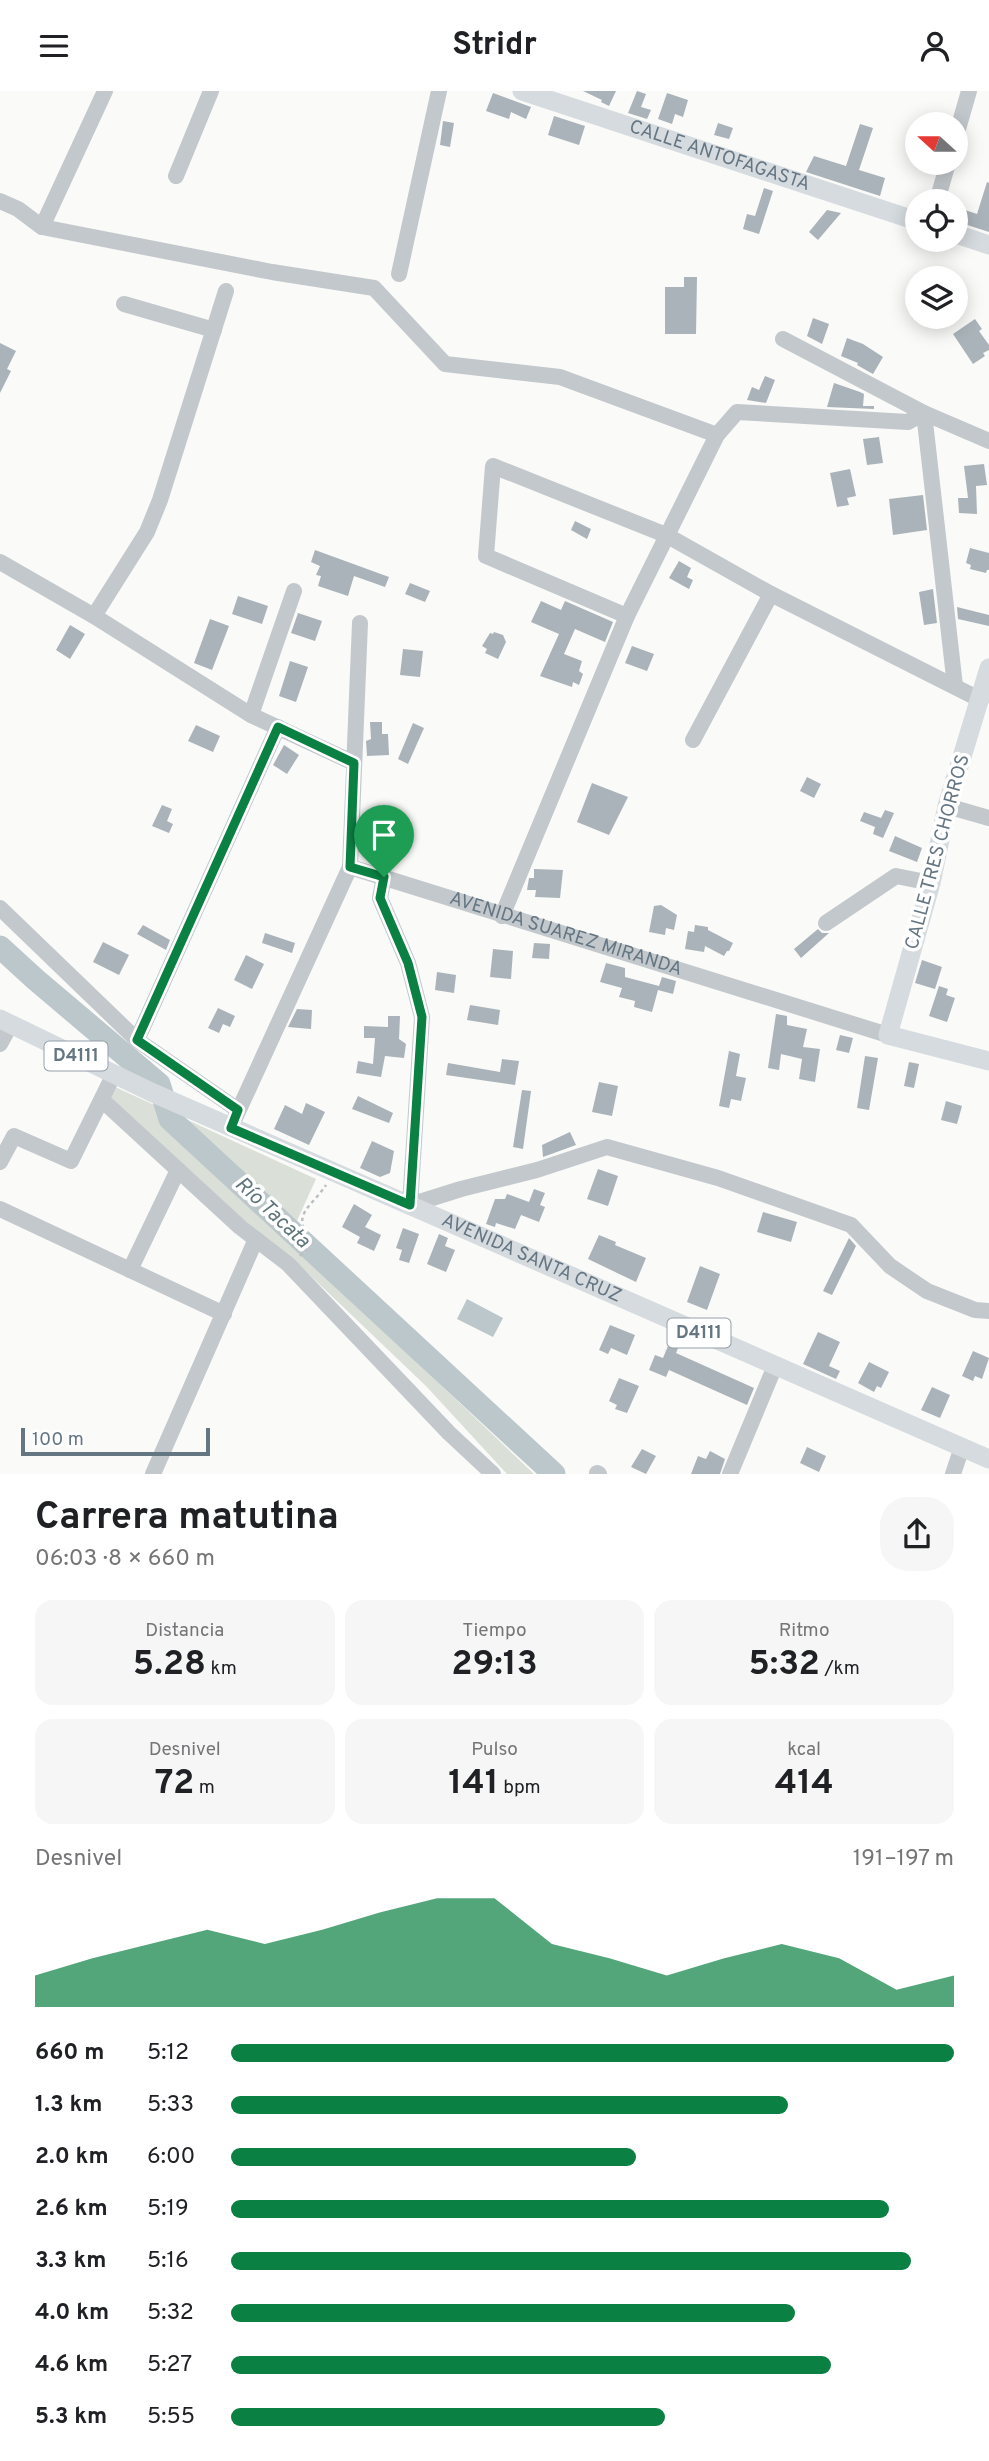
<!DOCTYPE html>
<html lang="es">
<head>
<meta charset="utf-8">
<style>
  :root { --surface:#fff; --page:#f6f6f6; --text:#202124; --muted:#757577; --accent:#0b8043 }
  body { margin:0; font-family:Overpass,sans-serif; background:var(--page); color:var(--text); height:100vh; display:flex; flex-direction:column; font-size:26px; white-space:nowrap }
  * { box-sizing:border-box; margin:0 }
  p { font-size:23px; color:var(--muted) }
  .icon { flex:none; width:38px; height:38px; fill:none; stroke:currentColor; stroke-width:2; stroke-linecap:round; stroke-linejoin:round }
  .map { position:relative; height:1383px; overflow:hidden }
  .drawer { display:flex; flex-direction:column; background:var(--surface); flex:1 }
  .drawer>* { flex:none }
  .needle { width:46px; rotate:291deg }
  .buttons { position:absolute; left:905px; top:21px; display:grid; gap:14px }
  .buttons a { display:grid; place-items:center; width:63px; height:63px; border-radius:50%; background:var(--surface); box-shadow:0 4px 18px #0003; font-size:35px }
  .scale { position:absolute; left:21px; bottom:18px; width:189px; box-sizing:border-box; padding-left:7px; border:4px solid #657683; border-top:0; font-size:19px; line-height:24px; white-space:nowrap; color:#657683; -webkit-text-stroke:5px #fff; paint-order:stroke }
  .pin { position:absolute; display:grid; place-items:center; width:60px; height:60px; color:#fff; margin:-72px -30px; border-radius:50% 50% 50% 0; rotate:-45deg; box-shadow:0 0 7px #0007 }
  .pin .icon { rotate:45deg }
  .round { display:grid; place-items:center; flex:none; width:74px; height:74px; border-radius:28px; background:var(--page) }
  .head { display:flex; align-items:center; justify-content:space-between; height:119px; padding:0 35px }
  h1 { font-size:38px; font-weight:700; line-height:52px }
  .metrics { display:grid; grid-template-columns:repeat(3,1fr); gap:10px; height:119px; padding:7px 35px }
  .metrics div { display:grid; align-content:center; border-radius:18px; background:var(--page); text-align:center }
  .metrics b { font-size:35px; font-weight:700 }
  .metrics small { font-size:19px; font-weight:400 }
  .metrics p { font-size:19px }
  .chart { height:196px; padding:14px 35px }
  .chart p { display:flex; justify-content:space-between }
  .chart svg { width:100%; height:126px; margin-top:7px; fill:var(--accent); opacity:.7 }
  ul { padding:0 35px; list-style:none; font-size:23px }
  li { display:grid; grid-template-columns:112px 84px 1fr; align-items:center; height:52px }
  li i { height:18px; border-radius:9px; background:var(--accent) }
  header { display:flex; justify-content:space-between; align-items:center; height:91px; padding:0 35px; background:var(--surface); font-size:32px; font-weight:700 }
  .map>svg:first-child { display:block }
  .green { fill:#dadfd7 }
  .water { fill:#bbc7cb }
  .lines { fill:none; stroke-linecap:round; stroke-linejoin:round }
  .river { stroke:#bbc7cb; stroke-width:23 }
  .building { fill:#aab3b9 }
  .path { stroke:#bbbfc2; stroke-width:2.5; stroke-dasharray:3.5 3.5; stroke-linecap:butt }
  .minor { stroke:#c3c8cc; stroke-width:16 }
  .major { stroke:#d6dbdf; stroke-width:19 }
  .route-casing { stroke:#fff; stroke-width:14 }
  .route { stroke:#0b8043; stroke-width:9 }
  .labels { text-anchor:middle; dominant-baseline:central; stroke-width:7; stroke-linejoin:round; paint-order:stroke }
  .shield { fill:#fff; stroke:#939fa8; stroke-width:2 }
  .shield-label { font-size:18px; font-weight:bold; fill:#657683 }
  .street-label { font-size:19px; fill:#657683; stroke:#fff }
  .water-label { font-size:21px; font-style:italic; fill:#60757c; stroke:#fff }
</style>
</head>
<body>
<header><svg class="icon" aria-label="menu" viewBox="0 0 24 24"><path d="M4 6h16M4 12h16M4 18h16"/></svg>Stridr<svg class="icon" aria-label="person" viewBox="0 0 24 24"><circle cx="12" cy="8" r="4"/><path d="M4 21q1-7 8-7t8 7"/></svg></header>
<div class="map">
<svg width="989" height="1383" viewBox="0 0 989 1383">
  <rect width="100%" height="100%" fill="#fafaf8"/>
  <g class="green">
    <path d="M113,995L163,1018L162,1028L534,1383H507L426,1295L294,1169L245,1132L108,1007Z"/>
    <path d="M179,1025L316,1088L296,1132Z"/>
  </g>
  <path class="water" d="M467,1208L503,1227L493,1246L457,1228Z"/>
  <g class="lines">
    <path class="river" d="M0,856L35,888L159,993L170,1028L554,1383"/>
  </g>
  <g class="building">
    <path d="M583,0H616L609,15L601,11L602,9Z"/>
    <path d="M637,0L646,3L641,16L651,19L647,28L628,22Z"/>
    <path d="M493,2L531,16L526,28L511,21L509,28L486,20Z"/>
    <path d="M667,2L688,9L683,26L675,23L672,33L658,28Z"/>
    <path d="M554,25L585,35L579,54L548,44Z"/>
    <path d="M443,30L454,32L450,56L440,54Z"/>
    <path d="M718,32L733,37L729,48L714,44Z"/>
    <path d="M860,33L873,37L859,79L885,87L880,105L806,81L814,65L846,75Z"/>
    <path d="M987,91L989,92V141L958,131L962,118L977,123Z"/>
    <path d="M764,97L773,100L759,143L743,138L747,123L755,125Z"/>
    <path d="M827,119L841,122L818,149L809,141Z"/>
    <path d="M684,186H697L696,243H665V196H684Z"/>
    <path d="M813,227L829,233L822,253L807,245Z"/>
    <path d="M975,228L982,238L979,240L989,254V259L983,262L985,265L973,273L953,243Z"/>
    <path d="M847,247L863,253L883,266L873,283L857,274L858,272L841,265Z"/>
    <path d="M0,252L16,260L7,278L11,280L0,302Z"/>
    <path d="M765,285L775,289L766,312L747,309L752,296L759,299Z"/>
    <path d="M834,292L860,301L864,303L863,315H874V318L827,316Z"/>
    <path d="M879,346L883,372L867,374L863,348Z"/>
    <path d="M984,373L987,394L976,395L977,423L959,422L958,407H968L964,375Z"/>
    <path d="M850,378L856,405L847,407L849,414L837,416L830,382Z"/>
    <path d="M923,404L927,439L893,444L889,408Z"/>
    <path d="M575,430L591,438L587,448L571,439Z"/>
    <path d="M970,457L989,462V479H987L986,482L970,478L971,474L966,472Z"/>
    <path d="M315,459L389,486L385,496L354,485L348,505L318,495L321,485L316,484L320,475L311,471Z"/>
    <path d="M679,470L691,477L687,486L693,489L689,498L669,487Z"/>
    <path d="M410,492L430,500L425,511L405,503Z"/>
    <path d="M933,498L937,532L924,534L919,501Z"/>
    <path d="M238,505L268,515L262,533L232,523Z"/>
    <path d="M541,510L561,519L565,510L613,531L605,551L575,538L564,563L582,570L579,580L583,583L579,594L573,591L572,596L540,585L559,543L531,531Z"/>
    <path d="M957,516L989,524V535L958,528Z"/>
    <path d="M298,522L322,530L315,550L291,542Z"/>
    <path d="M210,528L229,535L212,579L194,572Z"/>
    <path d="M70,534L85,543L70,568L56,559Z"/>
    <path d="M494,541L503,544L506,551L498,568L485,562L487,558L482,555L490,542L493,543Z"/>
    <path d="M632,555L654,563L647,580L625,572Z"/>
    <path d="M403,558L423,560L420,586L400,584Z"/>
    <path d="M290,570L308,576L296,611L279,605Z"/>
    <path d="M370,631H382V643H388L389,664L367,665L366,650L371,648Z"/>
    <path d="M413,632L424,637L408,673L398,668Z"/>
    <path d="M196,634L220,645L213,661L188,650Z"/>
    <path d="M284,654L299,664L287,683L273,674Z"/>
    <path d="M807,686L821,693L814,707L800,700Z"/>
    <path d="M592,692L628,706L609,744L577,731Z"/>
    <path d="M162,714L172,718L167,730L173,733L169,742L152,735Z"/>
    <path d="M885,719L894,722L883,747L873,743L875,736L860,730L864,721L881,727Z"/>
    <path d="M895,745L922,757L917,771L889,760Z"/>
    <path d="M534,778L563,779L560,807L535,806L536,799H527L529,787H534Z"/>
    <path d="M661,814L677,824L674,839L666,837L665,844L649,841L654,815Z"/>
    <path d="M143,834L170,849L166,859L137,843Z"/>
    <path d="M695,834L708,836V839L733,852L729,860H727L724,865L705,855L704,861L685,858L688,840L694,841Z"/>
    <path d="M818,838L822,842H829L801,867L794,858Z"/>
    <path d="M265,842L295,852L292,862L262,852Z"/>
    <path d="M103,851L129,864L119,884L93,871Z"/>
    <path d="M534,852L550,853L549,868L532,867Z"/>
    <path d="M493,858L513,860L511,888L490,886Z"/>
    <path d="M246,864L264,873L252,898L234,889Z"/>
    <path d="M922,869L942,876L935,898L915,892Z"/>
    <path d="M606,872L625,877V886L659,895L662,886L676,890L673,903L658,899L652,921L634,916L635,910L619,906L622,897L600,891Z"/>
    <path d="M437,881L456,884L454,902L435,899Z"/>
    <path d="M939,895L948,898L946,904L955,907L947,931L929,925Z"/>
    <path d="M470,914L500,919L498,934L467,929Z"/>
    <path d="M218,917L235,925L230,936L223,933L219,942L208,937Z"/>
    <path d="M297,918L312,919L311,938L288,936Z"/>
    <path d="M776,923L787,925V934L807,938L803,956L820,958L815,991L799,988L802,968L781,963L779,979L768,977Z"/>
    <path d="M388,925H400L399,948L406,953L404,967L385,965L381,986L356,982L358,970L373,973L375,947H364V935L388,936Z"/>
    <path d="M840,944L853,947L849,962L836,959Z"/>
    <path d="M729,960L740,963L736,985L746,987L741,1010L731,1008L729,1017L719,1015Z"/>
    <path d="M865,965L878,967L869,1019L857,1017Z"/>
    <path d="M502,968L519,970L515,994L446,984L448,972L500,981Z"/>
    <path d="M909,971L919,973L914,997L904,995Z"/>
    <path d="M599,991L618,995L612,1025L592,1021Z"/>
    <path d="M522,999L531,1000L523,1058L513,1056Z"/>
    <path d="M358,1005L393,1022L389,1032L352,1018Z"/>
    <path d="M946,1010L962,1015L957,1033L941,1029Z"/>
    <path d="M306,1012L325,1021L309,1054L274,1038L285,1014L302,1023Z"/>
    <path d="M570,1041L576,1054L543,1066L542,1054Z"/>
    <path d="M372,1050L394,1060L390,1082L380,1086L360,1077Z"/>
    <path d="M598,1078L618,1085L608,1115L587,1108Z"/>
    <path d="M534,1098L545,1102L540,1114L545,1116L539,1131L521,1124L515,1138L496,1132L495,1136L486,1133L495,1108H505L507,1103L529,1111Z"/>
    <path d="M354,1113L372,1124L365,1136L381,1144L374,1160L357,1152L360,1146L342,1136Z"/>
    <path d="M763,1121L797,1131L791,1151L757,1141Z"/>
    <path d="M403,1137L419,1143L409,1172L399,1169L402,1159L396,1157Z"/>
    <path d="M439,1143L448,1147L445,1155L455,1159L446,1181L427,1173Z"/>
    <path d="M599,1144L616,1151L615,1154L646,1167L636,1191L588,1168Z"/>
    <path d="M849,1147L856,1155L832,1204L823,1200Z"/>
    <path d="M700,1175L720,1183L707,1219L687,1211Z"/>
    <path d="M610,1234L635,1244L627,1264L611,1257L608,1263L599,1259Z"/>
    <path d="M818,1241L840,1251L829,1275L840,1280L836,1288L803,1273Z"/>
    <path d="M673,1243L682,1247L676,1262L754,1297L747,1314L669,1279L666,1286L649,1279L655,1264L663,1267Z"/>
    <path d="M973,1260L989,1267L982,1288L975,1285L973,1290L962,1285Z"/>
    <path d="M869,1271L889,1281L881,1297L877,1295L874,1301L858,1292Z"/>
    <path d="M619,1287L639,1295L627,1322L615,1318L617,1314L609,1310Z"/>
    <path d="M932,1296L950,1304L940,1327L921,1319Z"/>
    <path d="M807,1356L826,1365L819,1381L800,1372Z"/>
    <path d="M642,1358L656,1365L646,1383L631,1376Z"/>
    <path d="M710,1360L725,1368L720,1383H691L698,1365L706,1368Z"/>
  </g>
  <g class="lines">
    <path class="path" d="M300,1165L312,1152C289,1123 312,1116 326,1094"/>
    <g class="minor">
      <path d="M956,45L969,0"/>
      <path d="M176,85L211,0"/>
      <path d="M0,110L18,118L42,136L272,181L374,197L445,273L560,286L717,344"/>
      <path d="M937,110L948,72"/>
      <path d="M42,136L105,0"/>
      <path d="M399,183L439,0"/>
      <path d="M124,213L214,239"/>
      <path d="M783,248L924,322L989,350"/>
      <path d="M0,471L94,525L251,624L354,672"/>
      <path d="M94,525L147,441L160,409L226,200"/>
      <path d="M627,525L486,465L493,375L666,444L771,503L981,609"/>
      <path d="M251,624L294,500"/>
      <path d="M693,649L771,503"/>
      <path d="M947,715L989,727"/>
      <path id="s1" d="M350,776L888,944"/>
      <path d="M384,786L380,807L408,872L422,926L410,1114L461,1098L537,1079L607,1056L718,1087L851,1134L890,1175L927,1200L975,1219L989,1220"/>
      <path d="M0,817L137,949L238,1019"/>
      <path d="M502,825L627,525L717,344L737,321L908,331L924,322L955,595"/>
      <path d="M826,832L896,785L931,792"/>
      <path d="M137,949L278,636"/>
      <path d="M0,953L11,933"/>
      <path d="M102,1009L240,1136L288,1173L449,1342L493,1383"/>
      <path d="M231,1036L350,776L360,532"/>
      <path d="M0,1071L14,1045L71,1070L114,983"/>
      <path d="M0,1118L224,1223"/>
      <path d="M130,1179L178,1079"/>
      <path d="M597,1382L599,1383"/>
      <path d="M153,1383L256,1148"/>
      <path d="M730,1383L775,1275"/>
      <path d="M953,1383L962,1356"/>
    </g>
    <g class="major">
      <path id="s2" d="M522,0L917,130"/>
      <path d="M956,143L989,154"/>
      <path d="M989,577L947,715L931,792L888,944L989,970"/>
      <path id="s3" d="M0,928L151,1001L989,1368"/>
    </g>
  </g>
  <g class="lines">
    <g class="route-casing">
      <path id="route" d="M278,636L354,672L350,776L384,786L380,807L408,872L422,926L410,1114L231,1037L238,1019L137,949Z"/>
    </g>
    <use href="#route" class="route"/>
  </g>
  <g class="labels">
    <g class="shield">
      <rect x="44.5" y="950.5" width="63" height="29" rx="5"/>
      <rect x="667.5" y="1227.5" width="63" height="29" rx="5"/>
    </g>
    <g class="shield-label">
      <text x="76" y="965">D4111</text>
      <text x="699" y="1242">D4111</text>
    </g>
    <g class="street-label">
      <text stroke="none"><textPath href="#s2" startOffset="208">CALLE ANTOFAGASTA</textPath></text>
      <text transform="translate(938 761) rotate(-75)">CALLE TRES CHORROS</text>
      <text stroke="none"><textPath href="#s1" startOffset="226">AVENIDA SUAREZ MIRANDA</textPath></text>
      <text stroke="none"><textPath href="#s3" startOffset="583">AVENIDA SANTA CRUZ</textPath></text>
    </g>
    <g class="water-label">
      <text transform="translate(272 1122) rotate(43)">Río Tacata</text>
    </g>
  </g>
</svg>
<div class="buttons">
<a><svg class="needle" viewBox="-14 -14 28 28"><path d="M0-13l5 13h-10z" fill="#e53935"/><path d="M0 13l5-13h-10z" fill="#757577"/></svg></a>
<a><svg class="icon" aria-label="locate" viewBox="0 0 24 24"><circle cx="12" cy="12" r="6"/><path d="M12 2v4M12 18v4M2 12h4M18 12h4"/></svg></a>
<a><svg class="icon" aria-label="layers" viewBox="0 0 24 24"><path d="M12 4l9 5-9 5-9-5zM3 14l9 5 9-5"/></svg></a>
</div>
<div class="scale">100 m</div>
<div class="pin" style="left:384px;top:786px;background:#1e9e55"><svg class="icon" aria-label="arrive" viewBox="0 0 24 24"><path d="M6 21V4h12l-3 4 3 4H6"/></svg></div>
</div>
<section class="drawer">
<div class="head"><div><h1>Carrera matutina</h1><p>06:03 · 8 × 660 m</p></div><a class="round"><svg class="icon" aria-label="share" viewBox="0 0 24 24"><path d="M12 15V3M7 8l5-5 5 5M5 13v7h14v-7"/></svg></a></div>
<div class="metrics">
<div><p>Distancia</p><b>5.28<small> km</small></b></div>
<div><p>Tiempo</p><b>29:13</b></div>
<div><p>Ritmo</p><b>5:32<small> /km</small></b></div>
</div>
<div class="metrics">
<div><p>Desnivel</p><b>72<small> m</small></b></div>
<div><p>Pulso</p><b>141<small> bpm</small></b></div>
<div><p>kcal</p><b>414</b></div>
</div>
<div class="chart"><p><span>Desnivel</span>191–197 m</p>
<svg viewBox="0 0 160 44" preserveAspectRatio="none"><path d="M0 44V33L10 27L20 22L30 17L40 22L50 17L60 11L70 6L80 6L90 22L100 27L110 33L120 27L130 22L140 27L150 38L160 33V44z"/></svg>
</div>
<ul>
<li><b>660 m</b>5:12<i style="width:100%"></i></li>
<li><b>1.3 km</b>5:33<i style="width:77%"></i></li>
<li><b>2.0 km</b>6:00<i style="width:56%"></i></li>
<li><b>2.6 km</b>5:19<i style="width:91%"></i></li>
<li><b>3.3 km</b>5:16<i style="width:94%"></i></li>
<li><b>4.0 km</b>5:32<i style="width:78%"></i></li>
<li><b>4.6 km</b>5:27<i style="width:83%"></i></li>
<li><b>5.3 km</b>5:55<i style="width:60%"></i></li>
</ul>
</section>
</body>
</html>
